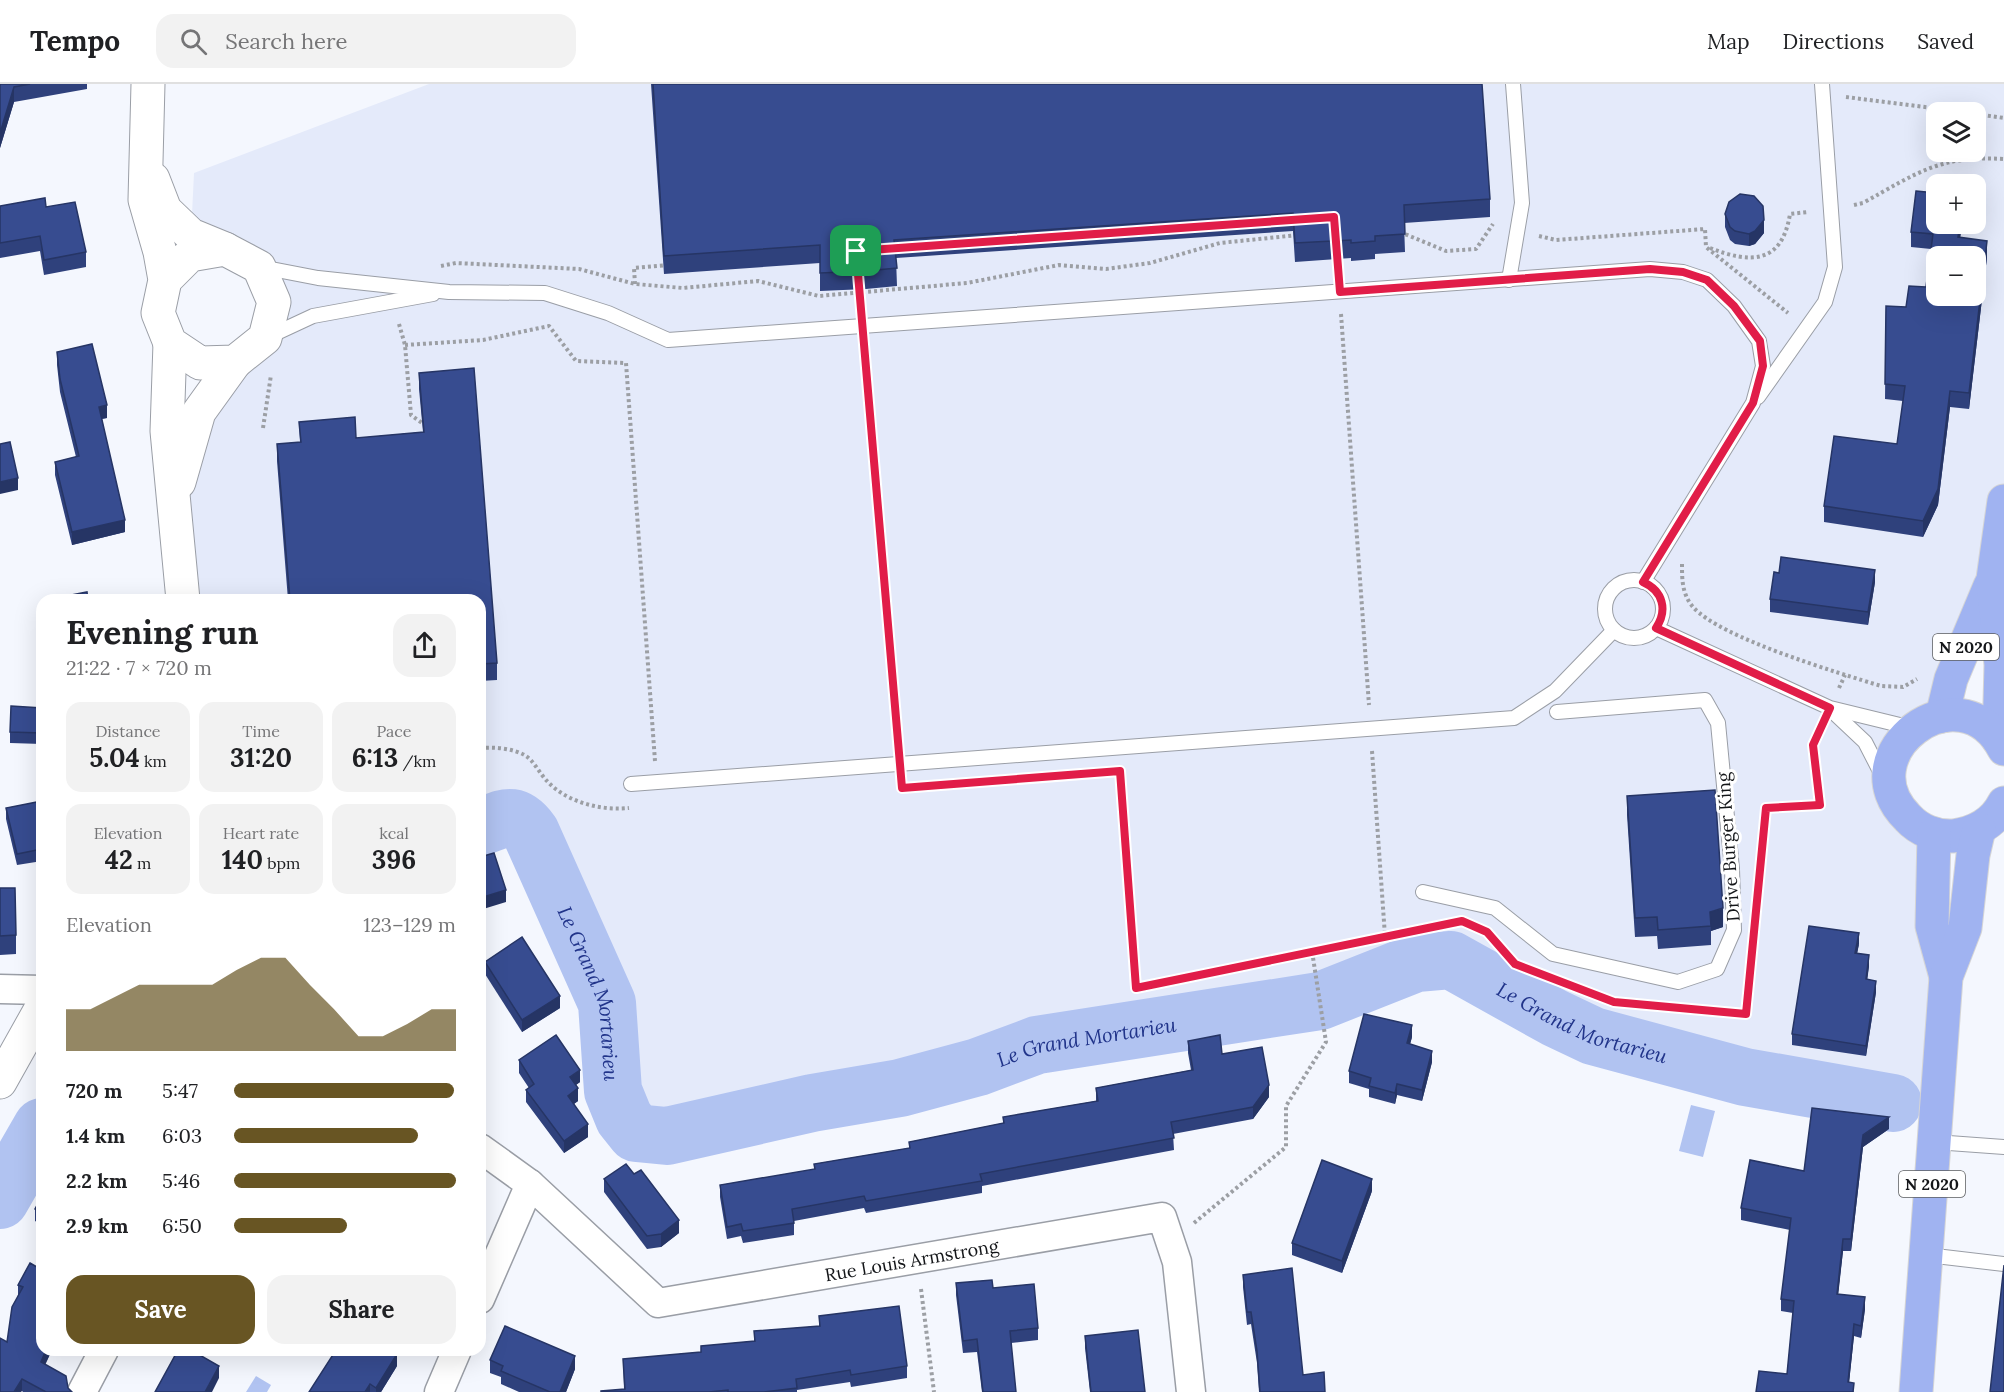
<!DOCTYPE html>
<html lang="en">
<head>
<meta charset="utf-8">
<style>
  :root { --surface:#fff; --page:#f2f2f2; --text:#202124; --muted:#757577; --line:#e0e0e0; --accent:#685523 }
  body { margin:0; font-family:Lora,serif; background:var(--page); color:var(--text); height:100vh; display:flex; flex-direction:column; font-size:22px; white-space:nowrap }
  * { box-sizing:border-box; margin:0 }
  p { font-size:20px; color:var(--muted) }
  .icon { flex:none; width:33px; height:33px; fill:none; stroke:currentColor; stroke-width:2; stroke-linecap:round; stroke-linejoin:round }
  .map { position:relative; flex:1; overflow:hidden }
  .side { position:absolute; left:36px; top:510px; width:450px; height:762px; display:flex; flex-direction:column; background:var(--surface); border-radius:18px; box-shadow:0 6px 24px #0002 }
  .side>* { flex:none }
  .fabs { position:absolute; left:1926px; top:18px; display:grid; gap:12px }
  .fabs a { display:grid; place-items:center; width:60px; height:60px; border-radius:12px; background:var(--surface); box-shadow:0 6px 24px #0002; font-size:30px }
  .pin { position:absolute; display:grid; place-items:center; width:51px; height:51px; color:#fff; margin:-26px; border-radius:12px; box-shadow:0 3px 9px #0006 }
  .round { display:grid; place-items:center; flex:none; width:63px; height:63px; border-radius:18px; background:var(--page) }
  .summary { display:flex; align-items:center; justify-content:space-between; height:102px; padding:0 30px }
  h1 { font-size:33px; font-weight:700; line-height:45px }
  .figures { display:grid; grid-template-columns:repeat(3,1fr); gap:9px; height:102px; padding:6px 30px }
  .figures div { display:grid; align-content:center; border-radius:15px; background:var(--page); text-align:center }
  .figures b { font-size:26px; font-weight:700 }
  .figures small { font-size:16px; font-weight:400 }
  .figures p { font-size:16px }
  .chart { height:168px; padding:12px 30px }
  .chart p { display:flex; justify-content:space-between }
  .chart svg { width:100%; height:108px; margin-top:6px; fill:var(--accent); opacity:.7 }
  .cta { display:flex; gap:12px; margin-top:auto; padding:12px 30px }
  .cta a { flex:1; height:69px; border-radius:18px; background:var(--accent); color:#fff; font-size:24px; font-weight:700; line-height:69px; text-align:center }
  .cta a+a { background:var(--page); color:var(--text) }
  ul { padding:0 30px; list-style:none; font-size:20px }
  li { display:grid; grid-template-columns:96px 72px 1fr; align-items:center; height:45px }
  li i { height:15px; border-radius:8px; background:var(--accent) }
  header { display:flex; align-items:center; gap:36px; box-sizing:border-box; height:84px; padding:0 30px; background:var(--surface); border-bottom:2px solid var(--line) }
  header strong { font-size:28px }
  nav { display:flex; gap:33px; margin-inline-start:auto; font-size:21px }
  .search { width:420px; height:54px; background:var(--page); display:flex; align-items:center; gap:15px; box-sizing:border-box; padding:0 21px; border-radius:18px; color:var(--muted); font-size:22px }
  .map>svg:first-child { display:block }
  .built { fill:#e4eafa; fill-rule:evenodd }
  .water { fill:#b1c3f1 }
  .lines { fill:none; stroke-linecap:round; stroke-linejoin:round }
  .river { stroke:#b1c3f1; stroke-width:58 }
  .service-casing { stroke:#9a9ea6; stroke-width:16 }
  .minor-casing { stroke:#9a9ea6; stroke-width:31 }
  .tertiary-casing { stroke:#9a9ea6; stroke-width:35 }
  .primary-casing { stroke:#d5d5d6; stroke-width:35 }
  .path { stroke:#9c9fa4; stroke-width:4; stroke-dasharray:3 3; stroke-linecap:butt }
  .service { stroke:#fff; stroke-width:14 }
  .minor { stroke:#fff; stroke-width:28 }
  .tertiary { stroke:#fff; stroke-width:33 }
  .primary { stroke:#a0b3f1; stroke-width:33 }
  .wall { fill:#2f417c }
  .shaded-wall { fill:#263565 }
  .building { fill:#374c90; stroke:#263565; stroke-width:1.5; fill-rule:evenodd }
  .route-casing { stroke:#fff; stroke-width:12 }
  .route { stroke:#e11d48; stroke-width:8 }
  .labels { text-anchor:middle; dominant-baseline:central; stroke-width:6; stroke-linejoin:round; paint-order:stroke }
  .shield { fill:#fff; stroke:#5a5c5e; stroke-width:1.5 }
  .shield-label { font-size:16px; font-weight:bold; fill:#141619 }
  .street-label { font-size:18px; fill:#141619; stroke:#fff }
  .water-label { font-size:20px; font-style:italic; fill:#21348a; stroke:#fff }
</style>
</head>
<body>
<header>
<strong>Tempo</strong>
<div class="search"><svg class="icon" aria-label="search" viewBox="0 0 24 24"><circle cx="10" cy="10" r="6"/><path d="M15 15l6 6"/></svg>Search here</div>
<nav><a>Map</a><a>Directions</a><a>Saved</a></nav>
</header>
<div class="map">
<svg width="2004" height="1308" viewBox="0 0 2004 1308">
  <rect width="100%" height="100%" fill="#f4f7fe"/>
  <path class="built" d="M429,0H2004V417L1942,632L1891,681L1934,750L1937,1025L1745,993L1593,952L1555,934L1451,876L1416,879L1320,917L1037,961L978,983L879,1008L812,1019L667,1052L636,1049L624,1034L613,1007L607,919L531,749L522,737L511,733L480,743V516H179L191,357L265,254L259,183L191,151L194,89ZM1936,28H1976V68H1936ZM1936,100H1976V140H1936ZM1936,172H1976V212H1936Z"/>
  <g class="water">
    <path d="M1691,1021L1715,1027L1703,1073L1679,1067Z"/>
    <path d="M256,1292L271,1301L267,1308H246Z"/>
  </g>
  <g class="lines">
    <g class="river">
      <path id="s1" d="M480,743C504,735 514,725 531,749L607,919L613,1007L624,1034L636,1049L667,1052L812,1019L900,1004L978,983L1037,961L1320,917L1416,879L1451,876L1555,934L1593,952L1745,993L1893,1019"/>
      <path d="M0,1116L42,1043"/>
    </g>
    <g class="service-casing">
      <g id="service">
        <path d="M261,183L318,194L449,208L545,209L608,229L668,256L1650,185L1683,188L1707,196L1734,222L1759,257L1763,282L1753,319L1643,498"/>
        <path d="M1509,196L1522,119L1513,0"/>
        <path d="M270,252L313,232L433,210"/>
        <path d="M1758,313L1825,218L1835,183L1822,0"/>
        <circle cx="1634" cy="525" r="29"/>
        <path d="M1656,544L1830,624L1912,644"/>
        <path d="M1831,626L1865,658L1883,693"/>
        <path d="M631,700L1514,634L1555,607L1614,546"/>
        <path d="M1423,808L1495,824L1553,870L1678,898L1717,885L1734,846L1732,785L1718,639L1705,616L1557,628"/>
        <path d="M1935,1058L2004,1063"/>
        <path d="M1927,1171L2004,1180"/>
      </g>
    </g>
    <g class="minor-casing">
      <g id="minor">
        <path d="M0,905L42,906"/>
        <path d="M480,1064L530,1100L480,1215"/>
        <path id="s2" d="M530,1100L658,1219L1162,1133L1177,1178L1191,1308"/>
        <path d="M82,1308L104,1266"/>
        <path d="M439,1308L457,1266"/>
      </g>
    </g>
    <g class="tertiary-casing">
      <g id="tertiary">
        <path d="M148,0L145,116L160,168L165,196L158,229L170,259L200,279L235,278L265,254L274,218L259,183L225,165L190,171L165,196"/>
        <path d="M153,95L165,126L191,151L225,165"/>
        <path d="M170,259L167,347L183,516"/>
        <path d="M179,398L199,328L235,278"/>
        <path d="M0,998L42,923"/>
      </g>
    </g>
    <g class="primary-casing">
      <g id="primary">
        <path d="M1942,632L1951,595L1990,502"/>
        <path d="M1999,656L2001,581L1993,495L2004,417"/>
        <path d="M2004,665C1960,581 1843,671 1908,734C1919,746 1936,753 1953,752C1975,749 1994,739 2004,719"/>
        <path d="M1934,750L1932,842L1946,893"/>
        <path d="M1916,1308L1946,893L1965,844L1973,771L1979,745"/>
      </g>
    </g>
    <g class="path">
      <path d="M1846,13L1964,28"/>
      <path d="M1976,30L2004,34"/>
      <path d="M1854,121L1863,119C1917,89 1940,71 2004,75"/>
      <path d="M1400,148L1446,167L1476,165L1493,140"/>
      <path d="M1539,152L1556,156L1705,145L1706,163L1788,229"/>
      <path d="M1710,164C1751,180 1782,180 1790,130L1808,128"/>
      <path d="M441,182L456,179L579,185L635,200L683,204L758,197L819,212L967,199L1059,181L1106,185L1150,179L1220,159L1298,151"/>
      <path d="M635,200L634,184L668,181"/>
      <path d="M1341,230L1369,621"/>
      <path d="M399,240L405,261L411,331L425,341"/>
      <path d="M405,261L483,256L549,242L576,277L626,279L655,677"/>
      <path d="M865,265L898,658"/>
      <path d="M263,344L271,291"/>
      <path d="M1682,480C1682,496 1682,510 1693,523C1720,554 1839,589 1881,602L1903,603L1917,595"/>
      <path d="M1839,604L1845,591"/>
      <path d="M480,664C494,663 513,664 526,672C534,677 540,690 547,697C566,718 601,727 629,724"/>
      <path d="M1372,667L1385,852"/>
      <path d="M1118,687H1120L1136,904L1448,839"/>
      <path d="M1758,801L1766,724L1820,721L1813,661L1820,646"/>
      <path d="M1492,854L1515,880L1535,888"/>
      <path d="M1561,898L1614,919L1746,930L1752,868"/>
      <path d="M1194,1139L1286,1063V1022L1326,958L1312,867"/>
      <path d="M921,1205L934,1308"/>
    </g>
    <use href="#service" class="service"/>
    <use href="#minor" class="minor"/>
    <use href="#tertiary" class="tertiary"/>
    <use href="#primary" class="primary"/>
  </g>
  <g class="wall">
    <path d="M0,0H87V5L14,18L0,64Z"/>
    <path d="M651,0H1482L1490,115V133L1404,139L1405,168L1375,170V175L1351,177V174L1295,178L1293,147L896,174L897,202L866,205L820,207V179L664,190Z"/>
    <path d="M0,122L46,123L86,168V183L44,191L40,167L0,174Z"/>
    <path d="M1725,130L1764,149L1755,160L1749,162L1735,160L1730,156L1725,143Z"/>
    <path d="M1936,140H1962L1960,154L1987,173L1969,325L1950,323L1938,421L1923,453L1824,438V422L1897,360L1903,317L1885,315L1886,222L1906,223L1926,203L1931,165L1911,163V148Z"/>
    <path d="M57,268L107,334L102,335L125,448L72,461L55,391V378L76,373L60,308L57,281Z"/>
    <path d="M419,289L497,579V596L480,597V516H288L277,377V360L300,358L299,338L356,354L423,348L419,305Z"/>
    <path d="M1875,498L1868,541L1770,528V515Z"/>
    <path d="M40,517H42V536L40,528Z"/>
    <path d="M42,624V660L10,659V648Z"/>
    <path d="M1627,712L1723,843L1711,847V861L1658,865L1657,852L1635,853L1627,731Z"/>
    <path d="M42,717V777L17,781L6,735V724Z"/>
    <path d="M0,804L16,851V870L0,871Z"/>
    <path d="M1859,860L1857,869L1869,882L1867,895L1876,908L1866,972L1792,961V950Z"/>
    <path d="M485,878L560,924L522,948L485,890Z"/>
    <path d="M1412,953L1410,960L1432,978L1422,1017L1397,1011L1395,1020L1369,1013V1005L1349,999V987Z"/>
    <path d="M1188,957L1222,970L1269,1013L1253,1035L1173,1050L1174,1066L982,1102V1109L866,1129L864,1124L794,1137V1151L743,1159L741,1152L727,1155L720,1113V1101L814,1086V1080L909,1064V1058L1003,1039V1033L1096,1017V1004L1191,986L1188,969Z"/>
    <path d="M519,976L580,998L576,1001L578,1017L574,1020L588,1053L564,1069L526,1018V1006L529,1004L519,989Z"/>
    <path d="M1889,1045L1863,1063L1851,1167H1843L1838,1210L1865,1225L1861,1254L1854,1252L1849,1299L1854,1308L1787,1290L1793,1229L1781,1227V1215L1790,1146L1741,1136V1124L1804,1087Z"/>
    <path d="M634,1090L679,1149L661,1163L647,1165L604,1108V1095Z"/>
    <path d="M1372,1107L1342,1189L1292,1171V1159Z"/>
    <path d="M42,1112V1141L35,1137V1125Z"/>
    <path d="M30,1179L42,1266H52L45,1280L72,1308H23L22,1307L7,1258L18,1211V1201Z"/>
    <path d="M1243,1191L1303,1291L1325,1308H1259L1257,1279L1251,1240L1247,1241L1243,1203Z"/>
    <path d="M956,1199L993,1204L1038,1244V1256L1011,1259L1016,1308H982L977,1268L963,1269L956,1211Z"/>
    <path d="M819,1232L907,1282V1294L851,1303L850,1298L797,1306V1308H601L624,1305L623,1275L701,1268V1262L754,1257V1247L819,1242Z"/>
    <path d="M1085,1252L1145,1308H1090L1085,1264Z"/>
    <path d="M490,1276L575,1285L566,1308H519L501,1300V1293L490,1289Z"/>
    <path d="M397,1282L381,1308H309Z"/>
  </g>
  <g class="shaded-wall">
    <path d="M14,3V18L0,64V49Z"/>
    <path d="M1764,136V149L1755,160L1749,162V150Z"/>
    <path d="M1960,140H1962L1958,169V153Z"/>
    <path d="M1987,157V173L1969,325V309Z"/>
    <path d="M1950,307V323L1938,421L1923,453V437Z"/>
    <path d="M107,321V334L99,335V323Z"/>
    <path d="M18,394V406L0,410V398Z"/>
    <path d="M125,436V448L72,461V448Z"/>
    <path d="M1875,486V498L1868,541V528Z"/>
    <path d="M506,806V818L480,826V814Z"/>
    <path d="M1723,824V843L1711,847L1710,828Z"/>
    <path d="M1859,849V860L1855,880V869Z"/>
    <path d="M1869,871V882L1866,906V895Z"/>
    <path d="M1876,897V908L1866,972V962Z"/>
    <path d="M560,912V924L522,948V936Z"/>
    <path d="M1412,941V953L1407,971V959Z"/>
    <path d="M1432,967V978L1422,1017V1006Z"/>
    <path d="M580,986V998L570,1005V993Z"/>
    <path d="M1397,1000V1011L1395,1020V1009Z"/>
    <path d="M1269,1001V1013L1253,1035V1023Z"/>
    <path d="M578,1004V1017L568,1024V1012Z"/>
    <path d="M1889,1033V1045L1863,1063L1851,1167V1155L1863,1051Z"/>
    <path d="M588,1040V1053L564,1069V1057Z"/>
    <path d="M1372,1095V1107L1342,1189V1177Z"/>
    <path d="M482,1097V1110L480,1112V1100Z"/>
    <path d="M679,1136V1149L661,1163V1150Z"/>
    <path d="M1843,1155V1167L1837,1222V1210Z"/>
    <path d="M1865,1213V1225L1861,1254V1242Z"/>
    <path d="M1854,1240V1252L1848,1308V1298Z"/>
    <path d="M46,1266H52L41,1290V1278Z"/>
    <path d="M397,1270V1282L381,1308H376V1304Z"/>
    <path d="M575,1272V1285L566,1308H560Z"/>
    <path d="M219,1282V1294L212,1308H205Z"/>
    <path d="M22,1295V1307L21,1308H14Z"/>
    <path d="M370,1300V1308H365Z"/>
  </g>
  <g class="building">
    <path d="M0,0H30L14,3L0,49Z"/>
    <path d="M653,0H1482L1490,115L1404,121L1405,150L1375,152V157L1351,159V156L1295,159L1293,129L894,156L897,184L866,187L820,189V161L664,172Z"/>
    <path d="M1916,107L1936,109V140H1960L1958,153L1987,157L1969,309L1950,307L1938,405L1923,437L1824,422L1834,352L1897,360L1905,302L1885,300L1886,222L1906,223L1909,202L1926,203L1933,150L1911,148ZM1936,172H1976V212H1936Z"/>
    <path d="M1740,110L1754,112L1763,122L1764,136L1755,147L1749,150L1735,147L1730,143L1725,130L1729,118Z"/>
    <path d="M45,114L46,123L75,118L86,168L44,176L40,152L0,159V122Z"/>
    <path d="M92,260L107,321L99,323L125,436L72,448L55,378L79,372L60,295L57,268Z"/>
    <path d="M474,284L497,579L480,580V516H290L277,360L301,358L299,338L355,333L356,354L424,348L419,289Z"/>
    <path d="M10,358L18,394L0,398V360Z"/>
    <path d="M1781,473L1875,486L1868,528L1770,515L1774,488L1779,489Z"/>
    <path d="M87,508L88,516H46Z"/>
    <path d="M11,622L42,624V649L10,648Z"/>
    <path d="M1715,706L1723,824L1710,828L1711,842L1658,846L1657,833L1635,834L1627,712Z"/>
    <path d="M42,717V765L17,770L6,724Z"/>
    <path d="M494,769L506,806L480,814V773Z"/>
    <path d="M0,804H15L16,851L0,852Z"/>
    <path d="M1809,842L1859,849L1855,869L1869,871L1866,895L1876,897L1866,962L1792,950Z"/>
    <path d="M522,853L560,912L522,936L485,878Z"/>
    <path d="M1364,930L1412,941L1407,959L1432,967L1422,1006L1397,1000L1395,1009L1369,1002L1371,994L1349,987Z"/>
    <path d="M556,951L580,986L570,993L578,1004L568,1012L588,1040L564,1057L526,1006L534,1000L519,976Z"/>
    <path d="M1220,951L1222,970L1262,963L1269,1001L1253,1023L1171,1038L1174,1054L980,1090L982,1097L866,1117L864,1112L792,1125L794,1139L743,1147L741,1140L727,1143L720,1101L815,1085L814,1080L910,1064L909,1058L1004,1039L1003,1033L1098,1017L1096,1004L1193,986L1188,957Z"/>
    <path d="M1812,1024L1889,1033L1863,1051L1851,1155H1843L1837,1210L1865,1213L1861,1242L1854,1240L1848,1298L1854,1299L1853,1308H1756L1759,1287L1787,1290L1794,1217L1781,1215L1791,1134L1741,1124L1750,1076L1804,1087Z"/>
    <path d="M1322,1076L1372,1095L1342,1177L1292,1159Z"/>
    <path d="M626,1080L634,1090L641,1086L679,1136L661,1150L647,1152L604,1095Z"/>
    <path d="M42,1112V1129L35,1125Z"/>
    <path d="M30,1179L42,1186V1266H46L41,1278L66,1292L68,1304L72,1308H46L22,1295L14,1308H0V1254L7,1258L12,1223L23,1203L18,1201Z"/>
    <path d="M2004,1181V1308H1990Z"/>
    <path d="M1292,1184L1303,1291L1324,1288L1325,1308H1260L1257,1267L1251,1228H1247L1243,1191Z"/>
    <path d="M992,1196L993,1204L1034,1200L1038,1244L1010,1247L1016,1308H983L977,1255L963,1257L956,1199Z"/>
    <path d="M899,1222L907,1282L851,1291L850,1286L796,1295L797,1304L764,1308H728V1306L709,1308H601V1307L625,1305L623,1275L701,1268V1262L755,1257L754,1247L820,1242L819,1232Z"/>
    <path d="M505,1242L575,1272L560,1308H550L501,1287L503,1282L490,1276Z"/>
    <path d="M1138,1246L1145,1308H1091L1085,1252Z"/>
    <path d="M178,1266H191L219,1282L205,1308H155Z"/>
    <path d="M336,1266H390L397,1270L376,1304L370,1300L365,1308H309Z"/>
  </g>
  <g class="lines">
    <g class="route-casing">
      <path id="route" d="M1334,133L1340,208L1650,185L1683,188L1707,196L1734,222L1760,257L1763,282L1753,319L1643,498C1663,507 1668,526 1656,544L1830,624L1813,661L1820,721L1766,724L1746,930L1614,918L1515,880L1487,848L1462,837L1136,904L1120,687L902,704L856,167Z"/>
    </g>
    <use href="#route" class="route"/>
  </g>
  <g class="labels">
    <g class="shield">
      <rect x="1933" y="550" width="66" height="26" rx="4.5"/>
      <rect x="1899" y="1087" width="66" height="26" rx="4.5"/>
    </g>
    <g class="shield-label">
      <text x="1966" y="563">N 2020</text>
      <text x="1932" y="1100">N 2020</text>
    </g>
    <g class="street-label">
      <text transform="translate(1728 763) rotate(-94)">Drive Burger King</text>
      <text stroke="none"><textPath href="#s2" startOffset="432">Rue Louis Armstrong</textPath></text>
    </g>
    <g class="water-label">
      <text stroke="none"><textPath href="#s1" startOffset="231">Le Grand Mortarieu</textPath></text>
      <text stroke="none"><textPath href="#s1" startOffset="1365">Le Grand Mortarieu</textPath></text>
      <text stroke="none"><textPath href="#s1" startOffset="843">Le Grand Mortarieu</textPath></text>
    </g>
  </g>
</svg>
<div class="fabs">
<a><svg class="icon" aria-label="layers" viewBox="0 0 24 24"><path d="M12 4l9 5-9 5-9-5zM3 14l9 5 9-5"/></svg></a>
<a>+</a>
<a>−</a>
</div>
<div class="pin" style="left:856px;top:167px;background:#1e9e55"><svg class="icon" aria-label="arrive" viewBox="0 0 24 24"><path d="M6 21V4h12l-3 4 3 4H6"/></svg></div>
<section class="side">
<div class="summary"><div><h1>Evening run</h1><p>21:22 · 7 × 720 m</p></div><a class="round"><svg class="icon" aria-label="share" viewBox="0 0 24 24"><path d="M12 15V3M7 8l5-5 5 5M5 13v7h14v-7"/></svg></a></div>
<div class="figures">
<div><p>Distance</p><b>5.04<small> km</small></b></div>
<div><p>Time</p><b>31:20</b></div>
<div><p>Pace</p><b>6:13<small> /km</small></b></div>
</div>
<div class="figures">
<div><p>Elevation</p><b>42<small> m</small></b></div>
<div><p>Heart rate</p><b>140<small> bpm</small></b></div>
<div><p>kcal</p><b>396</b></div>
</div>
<div class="chart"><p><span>Elevation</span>123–129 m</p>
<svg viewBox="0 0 160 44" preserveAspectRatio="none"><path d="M0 44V27L10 27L20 22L30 17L40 17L50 17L60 17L70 11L80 6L90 6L100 17L110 27L120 38L130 38L140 33L150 27L160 27V44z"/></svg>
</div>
<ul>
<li><b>720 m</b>5:47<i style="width:99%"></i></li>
<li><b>1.4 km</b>6:03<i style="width:83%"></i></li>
<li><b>2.2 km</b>5:46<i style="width:100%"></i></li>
<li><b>2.9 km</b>6:50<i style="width:51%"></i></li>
</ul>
<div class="cta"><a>Save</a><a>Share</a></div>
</section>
</div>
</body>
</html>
